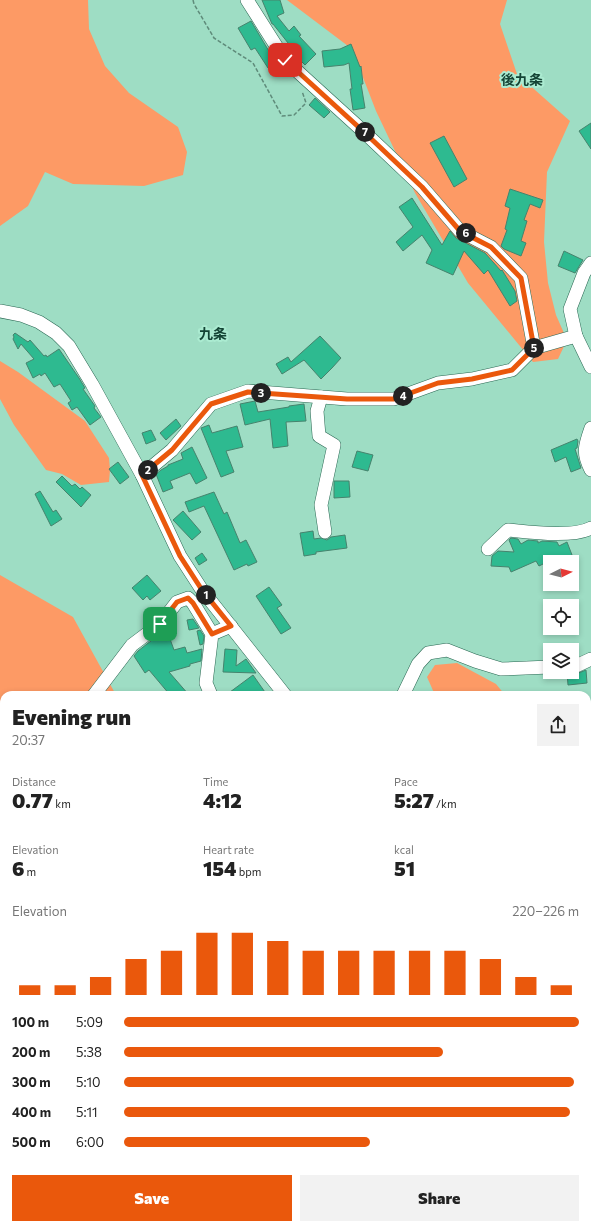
<!DOCTYPE html>
<html lang="en">
<head>
<meta charset="utf-8">
<style>
  :root { --surface:#fff; --page:#f2f2f2; --text:#222; --muted:#767676; --accent:#ea580c }
  body { margin:0; font-family:Commissioner,"Noto Sans JP",sans-serif; background:var(--page); color:var(--text); height:100vh; display:flex; flex-direction:column; font-size:15px; white-space:nowrap }
  * { box-sizing:border-box; margin:0 }
  p { font-size:13px; color:var(--muted) }
  .icon { flex:none; width:22px; height:22px; fill:none; stroke:currentColor; stroke-width:2; stroke-linecap:round; stroke-linejoin:round }
  .map { position:relative; flex:1; overflow:hidden }
  .details { position:absolute; left:0px; top:691px; width:591px; height:538px; display:flex; flex-direction:column; background:var(--surface); border-radius:12px 12px 0 0; box-shadow:0 2px 6px #0003 }
  .details>* { flex:none }
  .needle { width:26px; rotate:84deg }
  .buttons { position:absolute; left:543px; top:555px; display:grid; gap:8px }
  .buttons a { display:grid; place-items:center; width:36px; height:36px; border-radius:0px; background:var(--surface); box-shadow:0 2px 6px #0003; font-size:20px }
  .pin { position:absolute; display:grid; place-items:center; width:34px; height:34px; color:#fff; margin:-17px; border-radius:8px; box-shadow:0 2px 6px #0006 }
  .km { position:absolute; width:20px; height:20px; margin:-10px; border-radius:50%; background:#222; color:#fff; font-size:11px; line-height:20px; text-align:center }
  .round { display:grid; place-items:center; flex:none; width:42px; height:42px; border-radius:0px; background:var(--page) }
  .headline { display:flex; align-items:center; justify-content:space-between; height:68px; padding:0 12px }
  h1 { font-size:22px; font-weight:800; line-height:30px }
  .stats { display:grid; grid-template-columns:repeat(3,1fr); gap:6px; height:68px; padding:4px 12px }
  .stats div { display:grid; align-content:center }
  .stats b { font-size:20px; font-weight:800 }
  .stats small { font-size:11px; font-weight:400 }
  .stats p { font-size:11px }
  .chart { height:112px; padding:8px 12px }
  .chart p { display:flex; justify-content:space-between }
  .chart svg { width:100%; height:72px; margin-top:4px; stroke:var(--accent); stroke-width:6 }
  .primary-button { display:flex; gap:8px; margin-top:auto; padding:8px 12px }
  .primary-button a { flex:1; height:46px; border-radius:0px; background:var(--accent); color:#fff; font-size:16px; font-weight:800; line-height:46px; text-align:center }
  .primary-button a+a { background:var(--page); color:var(--text) }
  ul { padding:0 12px; list-style:none; font-size:13px }
  li { display:grid; grid-template-columns:64px 48px 1fr; align-items:center; height:30px }
  li i { height:10px; border-radius:5px; background:var(--accent) }
  .map>svg:first-child { display:block }
  .green { fill:#fd9a65 }
  .building { fill:#2eba90; stroke:#46836d }
  .lines { fill:none; stroke-linecap:round; stroke-linejoin:round }
  .highway-tunnel { stroke:#85bda7; stroke-width:19; stroke-dasharray:19 10; stroke-linecap:butt }
  .minor-casing { stroke:#296752; stroke-width:14 }
  .path { stroke:#5f8b7a; stroke-width:1.5; stroke-dasharray:4 2; stroke-linecap:butt }
  .minor { stroke:#fff; stroke-width:13 }
  .route-casing { stroke:#fff; stroke-width:8 }
  .route { stroke:#ea580c; stroke-width:5 }
  .labels { text-anchor:middle; dominant-baseline:central; stroke-width:4; stroke-linejoin:round; paint-order:stroke }
  .quarter-label { font-size:14px; font-weight:bold; fill:#144435; stroke:#abebd1 }
</style>
</head>
<body>
<div class="map">
<svg width="591" height="1229" viewBox="0 0 591 1229">
  <rect width="100%" height="100%" fill="#9eddc4"/>
  <g class="green">
    <path d="M0,0H88L89,29L105,66L129,93L178,127L187,152L183,175L144,186L73,184L45,172L28,206L0,226Z"/>
    <path d="M287,0H507L500,24L517,74L570,121L547,172L544,242L548,283L556,315L567,340L558,359L533,362L468,283L415,193L376,111L352,49Z"/>
    <path d="M0,361L18,372L85,421L109,458L110,470L109,482L81,485L62,474L46,470L14,425L0,399Z"/>
    <path d="M0,575L73,617L116,695H4V930L0,933Z"/>
    <path d="M457,663L496,684L505,695H435L427,677L435,665Z"/>
    <path d="M587,706H591V722L587,726Z"/>
    <path d="M587,859L591,864V889L587,890Z"/>
    <path d="M0,1057H4V1187L3,1178L0,1171Z"/>
    <path d="M25,1225H138L141,1229H29Z"/>
    <path d="M496,1225H556L560,1229H501Z"/>
  </g>
  <g class="building">
    <path d="M262,0H280L284,13L277,16L289,31L294,26L301,35L299,36L316,54L305,65L290,50L292,48L273,24H272Z"/>
    <path d="M251,21L276,63L268,68L255,48L251,50L238,28Z"/>
    <path d="M351,44L360,67L361,66L363,84H361L365,108L353,110L350,89H352L349,63L344,65L324,67L322,51L340,49Z"/>
    <path d="M315,98L330,112L324,118L309,105Z"/>
    <path d="M591,123V149L579,131Z"/>
    <path d="M444,136L467,179L454,187L430,143Z"/>
    <path d="M510,189L543,200L540,208L530,204L524,220L527,221L521,241L526,243L521,256L504,249L501,246L507,230L505,229L510,208L505,206Z"/>
    <path d="M412,198L442,245L450,231L456,238L485,253L501,271L502,270L515,291L517,301L510,306L488,270L484,274L464,251L453,275L426,263L432,250L422,235L403,251L396,242L413,227L399,207Z"/>
    <path d="M564,251L583,260L575,273L558,266Z"/>
    <path d="M15,333L28,342L30,340L44,356L46,355L47,357L59,349L79,378L85,388L83,389L95,406L94,408L101,417L90,425L77,407L72,410L68,403L71,401L60,384L54,387L45,373L41,376L40,374L33,378L26,363L34,359L21,344L18,349L13,339L14,337L13,335Z"/>
    <path d="M320,336L341,358L332,368L321,379L304,360L282,374L276,364L288,357L291,362Z"/>
    <path d="M255,401L258,412L289,407V406L304,404L306,421L286,422L288,446L273,448L270,419L245,425L240,404Z"/>
    <path d="M176,419L181,426L166,440L160,433Z"/>
    <path d="M209,425L212,433L237,426L243,447L226,451L234,472L221,477L201,428Z"/>
    <path d="M151,430L156,440L146,444L142,433Z"/>
    <path d="M577,439L578,441L577,448L575,449L581,468L571,472L566,457L555,462L551,450Z"/>
    <path d="M192,447L207,478L196,484L190,473L170,481L173,488L163,492L156,474L161,470L168,466V465L183,459L181,453Z"/>
    <path d="M357,451L373,455L368,471L352,467Z"/>
    <path d="M118,462L129,477L120,484L109,469Z"/>
    <path d="M62,476L72,486L75,484L80,489L82,487L91,495L81,507L56,482Z"/>
    <path d="M334,481H349L350,497L334,498Z"/>
    <path d="M40,491L53,512L56,510L62,519L51,526L35,494Z"/>
    <path d="M214,492L224,514L227,512L240,543L246,540L257,562L248,566L247,564L234,570L204,506L189,512L185,502Z"/>
    <path d="M183,511L201,532L192,540L173,520Z"/>
    <path d="M313,531L314,539L321,538L327,540L331,537L345,535L347,548L316,552V554L304,556L300,533Z"/>
    <path d="M511,538L518,539L521,544L528,540L538,541V543L542,541L557,542L559,546L567,542L572,555L568,557L571,562H557L555,558L539,566L536,561L511,572L509,567L491,566L492,556L498,551L514,552L509,540Z"/>
    <path d="M202,553L207,560L199,565L195,558Z"/>
    <path d="M147,575L161,591L150,600L147,596L143,600L132,588Z"/>
    <path d="M269,587L282,605L277,608L291,628L281,634L256,596Z"/>
    <path d="M193,619L199,628L189,630L187,620Z"/>
    <path d="M169,625L177,633L170,639L174,650L185,647L187,653L202,649L201,661L190,664V666L169,672L189,695H170L149,670L145,673L134,656L138,651L165,630Z"/>
    <path d="M200,630L204,636L203,644L200,645L197,631Z"/>
    <path d="M225,649L237,650L236,666L246,659L256,673L223,672Z"/>
    <path d="M586,670L587,683L568,685L567,672L576,674Z"/>
    <path d="M253,675L267,695H226Z"/>
  </g>
  <g class="lines">
    <g class="highway-tunnel">
      <path d="M587,1089L591,1086"/>
      <path d="M419,1229L424,1225"/>
    </g>
    <g class="minor-casing">
      <g id="minor">
        <path d="M247,0L285,60L364,132L422,187L460,231L491,247L521,278L534,348"/>
        <path d="M0,311L21,315L39,322L56,333L69,346L92,384L142,475L180,556L202,590L285,695"/>
        <path d="M576,336L570,309L584,273L591,263"/>
        <path d="M321,397L317,411L319,436L334,445L321,505L325,532"/>
        <path d="M591,428C585,445 582,453 591,470"/>
        <path d="M142,475L172,450L211,404L248,391L347,399H394L438,383L472,379L512,370L534,348L576,336L591,367"/>
        <path d="M488,549L508,530C529,532 573,538 591,528"/>
        <path d="M572,666H576L591,659"/>
        <path d="M94,695L132,645L160,624L177,602L188,598L193,603L212,634"/>
        <path d="M211,695L206,683L212,634L231,626"/>
        <path d="M403,695L418,664L428,653L447,650L475,661L501,669L550,667"/>
        <path d="M0,730H4"/>
        <path d="M587,1056H591"/>
        <path d="M587,1117H591"/>
        <path d="M587,1167L591,1170"/>
        <path d="M587,1213L591,1218"/>
        <path d="M187,1225L188,1229"/>
        <path d="M449,1225L451,1229"/>
        <path d="M287,1229L288,1225"/>
        <path d="M470,1229L472,1225"/>
      </g>
    </g>
    <path class="path" d="M193,0L194,4L214,38L253,63L282,116L294,115L306,103L302,91"/>
    <use href="#minor" class="minor"/>
  </g>
  <g class="lines">
    <g class="route-casing">
      <path id="route" d="M160,624L177,602L188,598L193,603L212,634L231,626L202,590L180,556L142,475L172,450L211,404L248,392L347,399H394L438,383L472,379L512,370L534,348L521,278L491,247L460,231L422,187L364,132L285,60"/>
    </g>
    <use href="#route" class="route"/>
  </g>
  <g class="labels">
    <g class="quarter-label">
      <text x="522" y="79">後九条</text>
      <text x="213" y="333">九条</text>
    </g>
  </g>
</svg>
<div class="buttons">
<a><svg class="needle" viewBox="-14 -14 28 28"><path d="M0-13l5 13h-10z" fill="#e53935"/><path d="M0 13l5-13h-10z" fill="#767676"/></svg></a>
<a><svg class="icon" aria-label="locate" viewBox="0 0 24 24"><circle cx="12" cy="12" r="6"/><path d="M12 2v4M12 18v4M2 12h4M18 12h4"/></svg></a>
<a><svg class="icon" aria-label="layers" viewBox="0 0 24 24"><path d="M12 4l9 5-9 5-9-5zM3 14l9 5 9-5"/></svg></a>
</div>
<div class="pin" style="left:160px;top:624px;background:#1e9e55"><svg class="icon" aria-label="arrive" viewBox="0 0 24 24"><path d="M6 21V4h12l-3 4 3 4H6"/></svg></div>
<div class="pin" style="left:285px;top:60px;background:#d93025"><svg class="icon" aria-label="check" viewBox="0 0 24 24"><path d="M5 12l5 5 9-10"/></svg></div>
<b class="km" style="left:206px;top:595px">1</b>
<b class="km" style="left:148px;top:470px">2</b>
<b class="km" style="left:261px;top:393px">3</b>
<b class="km" style="left:403px;top:396px">4</b>
<b class="km" style="left:534px;top:348px">5</b>
<b class="km" style="left:466px;top:233px">6</b>
<b class="km" style="left:365px;top:132px">7</b>
<section class="details">
<div class="headline"><div><h1>Evening run</h1><p>20:37</p></div><a class="round"><svg class="icon" aria-label="share" viewBox="0 0 24 24"><path d="M12 15V3M7 8l5-5 5 5M5 13v7h14v-7"/></svg></a></div>
<div class="stats">
<div><p>Distance</p><b>0.77<small> km</small></b></div>
<div><p>Time</p><b>4:12</b></div>
<div><p>Pace</p><b>5:27<small> /km</small></b></div>
</div>
<div class="stats">
<div><p>Elevation</p><b>6<small> m</small></b></div>
<div><p>Heart rate</p><b>154<small> bpm</small></b></div>
<div><p>kcal</p><b>51</b></div>
</div>
<div class="chart"><p><span>Elevation</span>220–226 m</p>
<svg viewBox="0 0 160 44" preserveAspectRatio="none"><path d="M5 44V38M15 44V38M25 44V33M35 44V22M45 44V17M55 44V6M65 44V6M75 44V11M85 44V17M95 44V17M105 44V17M115 44V17M125 44V17M135 44V22M145 44V33M155 44V38"/></svg>
</div>
<ul>
<li><b>100 m</b>5:09<i style="width:100%"></i></li>
<li><b>200 m</b>5:38<i style="width:70%"></i></li>
<li><b>300 m</b>5:10<i style="width:99%"></i></li>
<li><b>400 m</b>5:11<i style="width:98%"></i></li>
<li><b>500 m</b>6:00<i style="width:54%"></i></li>
</ul>
<div class="primary-button"><a>Save</a><a>Share</a></div>
</section>
</div>
</body>
</html>
